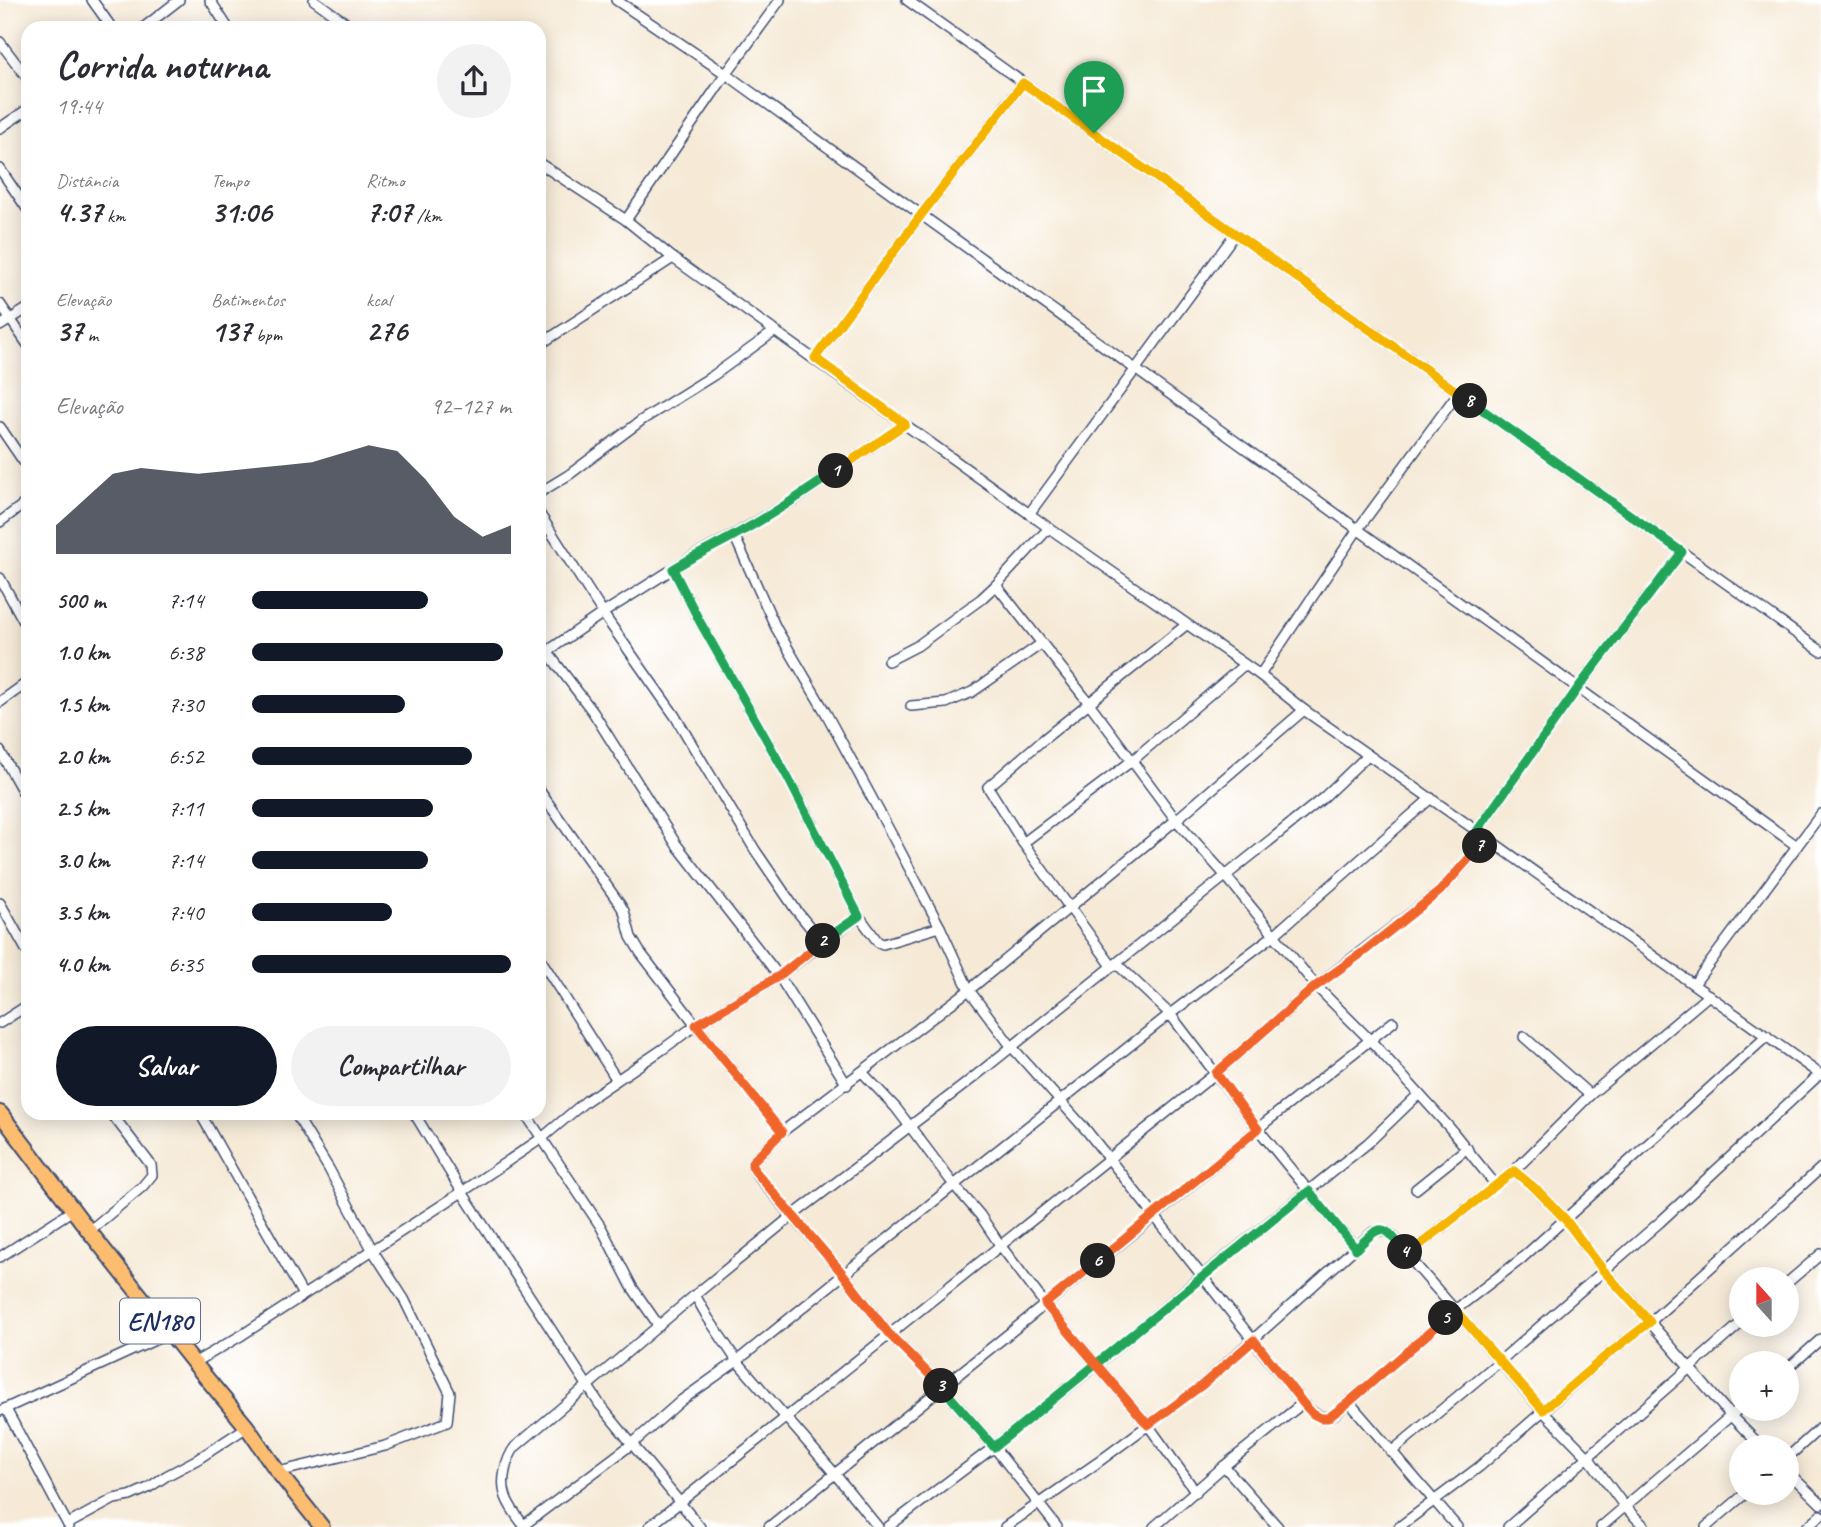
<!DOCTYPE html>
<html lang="pt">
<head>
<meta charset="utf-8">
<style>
  :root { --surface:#fff; --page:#f2f2f3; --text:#2b2b33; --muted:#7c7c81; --accent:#111827 }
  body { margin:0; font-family:Caveat,sans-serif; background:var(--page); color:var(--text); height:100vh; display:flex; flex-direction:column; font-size:26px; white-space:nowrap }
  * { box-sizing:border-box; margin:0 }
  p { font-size:23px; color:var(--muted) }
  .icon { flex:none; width:38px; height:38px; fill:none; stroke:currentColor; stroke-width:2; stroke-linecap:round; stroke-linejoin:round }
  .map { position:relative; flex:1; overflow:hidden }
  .sheet { position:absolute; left:21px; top:21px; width:525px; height:1099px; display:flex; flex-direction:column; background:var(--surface); border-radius:21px; box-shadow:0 4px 18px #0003 }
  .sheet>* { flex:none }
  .needle { width:46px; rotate:339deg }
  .tools { position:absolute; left:1729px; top:1267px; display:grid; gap:14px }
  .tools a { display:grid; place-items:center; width:70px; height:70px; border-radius:50%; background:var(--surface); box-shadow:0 4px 18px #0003; font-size:35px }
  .pin { position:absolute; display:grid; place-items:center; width:60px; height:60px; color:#fff; margin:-72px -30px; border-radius:50% 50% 50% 0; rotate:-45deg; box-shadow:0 0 7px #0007 }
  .pin .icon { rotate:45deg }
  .km { position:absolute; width:35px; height:35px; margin:-18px; border-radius:50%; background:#222; color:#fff; font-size:19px; line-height:35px; text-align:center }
  .round { display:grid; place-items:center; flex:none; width:74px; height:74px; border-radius:37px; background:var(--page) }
  .summary { display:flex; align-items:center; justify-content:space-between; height:119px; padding:0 35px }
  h1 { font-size:38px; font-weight:800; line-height:52px }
  .stats { display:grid; grid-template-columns:repeat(3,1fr); gap:10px; height:119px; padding:7px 35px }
  .stats div { display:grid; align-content:center }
  .stats b { font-size:30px; font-weight:800 }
  .stats small { font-size:19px; font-weight:400 }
  .stats p { font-size:19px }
  .chart { height:196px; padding:14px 35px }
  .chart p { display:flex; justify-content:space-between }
  .chart svg { width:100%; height:126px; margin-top:7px; fill:var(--accent); opacity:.7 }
  .primary-button { display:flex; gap:14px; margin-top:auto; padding:14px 35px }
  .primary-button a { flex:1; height:80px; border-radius:42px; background:var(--accent); color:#fff; font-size:28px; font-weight:800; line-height:80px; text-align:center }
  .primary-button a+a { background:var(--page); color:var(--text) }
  ul { padding:0 35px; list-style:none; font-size:23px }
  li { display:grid; grid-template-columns:112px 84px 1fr; align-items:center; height:52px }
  li i { height:18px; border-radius:9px; background:var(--accent) }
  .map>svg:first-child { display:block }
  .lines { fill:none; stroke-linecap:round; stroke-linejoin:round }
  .street-casing { stroke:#3c4b70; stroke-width:12 }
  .primary-casing { stroke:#3c4b70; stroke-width:18 }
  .street { stroke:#fff; stroke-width:9 }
  .primary { stroke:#fcbd6f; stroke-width:14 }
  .split-1-casing { stroke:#fff; stroke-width:14 }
  .split-2-casing { stroke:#fff; stroke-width:14 }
  .split-3-casing { stroke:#fff; stroke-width:14 }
  .split-4-casing { stroke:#fff; stroke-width:14 }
  .split-5-casing { stroke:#fff; stroke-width:14 }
  .split-6-casing { stroke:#fff; stroke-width:14 }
  .split-7-casing { stroke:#fff; stroke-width:14 }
  .split-8-casing { stroke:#fff; stroke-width:14 }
  .split-9-casing { stroke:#fff; stroke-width:14 }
  .split-1 { stroke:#f5b400; stroke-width:9 }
  .split-2 { stroke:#22a559; stroke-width:9 }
  .split-3 { stroke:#f0652b; stroke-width:9 }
  .split-4 { stroke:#22a559; stroke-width:9 }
  .split-5 { stroke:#f5b400; stroke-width:9 }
  .split-6 { stroke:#f0652b; stroke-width:9 }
  .split-7 { stroke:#f0652b; stroke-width:9 }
  .split-8 { stroke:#22a559; stroke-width:9 }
  .split-9 { stroke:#f5b400; stroke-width:9 }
  .labels { text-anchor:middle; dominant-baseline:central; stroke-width:7; stroke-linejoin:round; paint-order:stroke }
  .shield { fill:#fff; stroke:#5f6d8e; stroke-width:2 }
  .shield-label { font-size:26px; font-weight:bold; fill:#1b2f5e }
</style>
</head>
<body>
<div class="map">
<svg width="1821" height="1527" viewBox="0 0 1821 1527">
  <rect width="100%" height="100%" fill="#fff"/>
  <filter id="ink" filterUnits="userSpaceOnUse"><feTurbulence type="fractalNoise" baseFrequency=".0143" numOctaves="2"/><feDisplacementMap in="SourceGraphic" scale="14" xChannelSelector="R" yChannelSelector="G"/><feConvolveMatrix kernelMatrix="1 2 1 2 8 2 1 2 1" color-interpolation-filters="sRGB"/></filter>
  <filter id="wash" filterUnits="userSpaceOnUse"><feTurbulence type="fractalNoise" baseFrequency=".00686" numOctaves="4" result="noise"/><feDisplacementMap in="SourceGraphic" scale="28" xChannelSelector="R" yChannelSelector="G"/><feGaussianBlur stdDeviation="1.57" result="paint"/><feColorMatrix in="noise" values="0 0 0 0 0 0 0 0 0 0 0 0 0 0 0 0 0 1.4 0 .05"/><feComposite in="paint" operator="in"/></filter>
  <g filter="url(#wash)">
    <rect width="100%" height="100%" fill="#f6ead7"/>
  </g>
  <g filter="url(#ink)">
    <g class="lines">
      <g class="street-casing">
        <g id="street">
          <path d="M92,0L112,28"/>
          <path d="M210,0L228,28"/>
          <path d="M314,0L353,28"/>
          <path d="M616,0L726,74L1797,846"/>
          <path d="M907,0L1821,651"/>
          <path d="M143,28L179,0"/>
          <path d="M0,42L28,79"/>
          <path d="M0,128L28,109"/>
          <path d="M539,163L626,220L673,258L1049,528L1260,675L1304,710L1477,831L1821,1075"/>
          <path d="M0,169L28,210"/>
          <path d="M626,220L726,74L780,0"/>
          <path d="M0,304L28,345"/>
          <path d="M0,326L28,308"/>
          <path d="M539,345L673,258"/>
          <path d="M815,358L921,215L1023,83"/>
          <path d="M0,427L28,468"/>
          <path d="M539,493L570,474L642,420L714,375L775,331"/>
          <path d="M539,513L606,618L675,716L755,850L796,910L822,942"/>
          <path d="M1029,514L1235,234"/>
          <path d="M0,522L28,501"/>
          <path d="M734,535L776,628L827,715L894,839L940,927L969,990L1011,1046L1087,1131L1303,1403C1313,1413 1321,1422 1335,1414L1455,1310L1520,1260L1767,1036"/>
          <path d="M673,569L700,622L787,776L859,916L878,942L883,944L940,927"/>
          <path d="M0,578L28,629"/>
          <path d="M996,585L1089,703L1176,820L1225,875L1316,986L1371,1041L1449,1127L1495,1184"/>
          <path d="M1186,625L1039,743L988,787L1023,843L1112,966H1119L1170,1014L1258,1129L1356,1249"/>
          <path d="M539,641L593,712L676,844L779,976L847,1085"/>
          <path d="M539,657L603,613L692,557L734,535L794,500L905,424"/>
          <path d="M888,661L917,646L981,599L996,585L1049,528"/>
          <path d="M1260,675L1358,529L1458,393"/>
          <path d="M0,702L28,682"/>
          <path d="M911,706L946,703L972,692L1041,644"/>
          <path d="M0,751L28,801"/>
          <path d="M539,790L619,903L624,911L631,937L640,952L696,1025L782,1132L969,990L1176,820L1304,710"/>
          <path d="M1477,831L1578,688L1682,552"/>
          <path d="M1023,843L1133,760L1244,665"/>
          <path d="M0,903L28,953"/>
          <path d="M539,957L617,1080"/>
          <path d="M1694,984L1821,814"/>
          <path d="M0,1023L28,1005"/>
          <path d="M1524,1037L1590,1095"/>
          <path d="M862,1072L896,1108L954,1185L980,1215L1000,1245L1045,1304L1148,1425L1196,1492"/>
          <path d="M200,1113L303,1295"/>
          <path d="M414,1113L462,1192L600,1405L700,1527"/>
          <path d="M525,1113L601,1227L632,1287L659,1326"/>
          <path d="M782,1132L752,1162V1166L757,1175L843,1274L889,1334L942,1387L994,1447L1057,1527"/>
          <path d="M1514,1171L1537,1190L1565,1219L1603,1270L1629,1298L1731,1416L1762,1447"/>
          <path d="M1416,1189L1467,1148"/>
          <path d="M89,1231L142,1187L152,1175L151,1165L111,1113"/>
          <path d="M1407,1255L1543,1411L1588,1457L1625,1507L1645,1527"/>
          <path d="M0,1257L73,1210"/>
          <path d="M1787,1283L1821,1254"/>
          <path d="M695,1295L708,1318L737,1361L835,1474L878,1527"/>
          <path d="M194,1363L242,1335L462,1192L542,1138L586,1101L663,1049L696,1025L779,976L859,916"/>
          <path d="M1787,1369L1821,1339"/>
          <path d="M1349,1402L1457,1527"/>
          <path d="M6,1409L69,1527"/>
          <path d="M0,1411L170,1333"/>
          <path d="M1391,1452L1500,1361L1660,1222L1820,1074"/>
          <path d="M1787,1458L1821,1427"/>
          <path d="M1224,1466L1278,1527"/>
          <path d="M1787,1471L1821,1504"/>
          <path d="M278,1472L385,1446L447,1422L450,1393L404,1299L373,1251L329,1169L295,1113"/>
          <path d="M68,1524L114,1499L130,1496L148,1488L166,1476L198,1459L247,1427"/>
          <path d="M524,1525L632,1444L682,1400L737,1361L954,1185L1170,1014L1274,935L1431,798"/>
          <path d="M525,1527C518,1518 510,1508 506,1497C500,1482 506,1459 515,1447L695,1295L792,1216L964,1085L1323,798L1368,755"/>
          <path d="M649,1527L1216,1073L1316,986L1440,891L1487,839"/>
          <path d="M769,1527L1151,1219L1266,1122L1393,1022"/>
          <path d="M888,1527L994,1447L1097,1364L1202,1276L1368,1143L1419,1094"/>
          <path d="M1005,1527L1097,1463L1201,1386L1373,1232C1392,1226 1397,1242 1407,1255L1514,1171L1590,1095L1709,995"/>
          <path d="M1154,1527L1224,1466L1303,1403"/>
          <path d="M1399,1527L1479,1467L1607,1355L1650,1322L1821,1168"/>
          <path d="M1508,1527L1741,1323"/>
          <path d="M1601,1527L1741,1407"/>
          <path d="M1706,1527L1746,1493"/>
          <path d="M1807,1527L1821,1515"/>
        </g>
      </g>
      <g class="primary-casing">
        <path id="primary" d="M0,1113L89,1231L194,1363L247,1427L278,1472L322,1527"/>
      </g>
      <use href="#street" class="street"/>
      <use href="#primary" class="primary"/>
    </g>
  </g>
  <g class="lines" filter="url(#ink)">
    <g class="split-1-casing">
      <path id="split-1" d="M836,471L905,424L815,358L921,215L1023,83L1094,133"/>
    </g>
    <g class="split-2-casing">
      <path id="split-2" d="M823,941L859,916L787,776L700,622L673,569C693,556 714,547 735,535C770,516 803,494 836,471"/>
    </g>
    <g class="split-3-casing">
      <path id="split-3" d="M823,941L779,976L696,1025L782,1132L752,1162V1166L755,1171L843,1274L889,1334L941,1386"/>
    </g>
    <g class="split-4-casing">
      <path id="split-4" d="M941,1386L994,1447C1100,1362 1203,1275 1309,1191L1356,1249C1382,1223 1383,1223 1405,1252"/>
    </g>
    <g class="split-5-casing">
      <path id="split-5" d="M1405,1252L1407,1255L1514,1171L1537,1190L1565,1219L1603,1270L1650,1322L1607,1355L1543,1410L1455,1310L1446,1318"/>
    </g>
    <g class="split-6-casing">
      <path id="split-6" d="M1098,1261L1045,1304L1148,1425L1201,1386L1254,1340L1303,1403L1313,1414L1321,1418H1328L1349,1402L1446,1318"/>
    </g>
    <g class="split-7-casing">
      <path id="split-7" d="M1098,1261L1258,1129L1216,1073L1316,986L1362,953L1440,891L1480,846"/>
    </g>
    <g class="split-8-casing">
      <path id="split-8" d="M1470,401L1682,552L1578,688L1477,831L1487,839L1480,846"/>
    </g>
    <g class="split-9-casing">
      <path id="split-9" d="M1094,133L1470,401"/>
    </g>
    <use href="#split-1" class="split-1"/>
    <use href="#split-2" class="split-2"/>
    <use href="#split-3" class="split-3"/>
    <use href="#split-4" class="split-4"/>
    <use href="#split-5" class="split-5"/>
    <use href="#split-6" class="split-6"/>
    <use href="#split-7" class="split-7"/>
    <use href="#split-8" class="split-8"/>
    <use href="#split-9" class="split-9"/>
  </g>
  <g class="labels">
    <rect class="shield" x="120" y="1298.5" width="80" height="45" rx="5"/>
    <g class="shield-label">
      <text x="160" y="1321">EN180</text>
    </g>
  </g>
</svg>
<div class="tools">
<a><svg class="needle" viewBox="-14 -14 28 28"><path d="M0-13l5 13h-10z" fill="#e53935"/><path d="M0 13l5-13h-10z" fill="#7c7c81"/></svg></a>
<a>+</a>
<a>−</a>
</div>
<div class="pin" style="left:1094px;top:133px;background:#1e9e55"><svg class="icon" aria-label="arrive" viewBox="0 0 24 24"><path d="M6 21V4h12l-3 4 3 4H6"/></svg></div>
<b class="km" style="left:836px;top:471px">1</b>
<b class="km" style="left:823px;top:941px">2</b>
<b class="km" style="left:941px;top:1386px">3</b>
<b class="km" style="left:1405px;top:1252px">4</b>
<b class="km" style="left:1446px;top:1318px">5</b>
<b class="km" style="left:1098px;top:1261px">6</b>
<b class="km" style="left:1480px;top:846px">7</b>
<b class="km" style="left:1470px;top:401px">8</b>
<section class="sheet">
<div class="summary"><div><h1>Corrida noturna</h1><p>19:44</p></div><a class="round"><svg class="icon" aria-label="share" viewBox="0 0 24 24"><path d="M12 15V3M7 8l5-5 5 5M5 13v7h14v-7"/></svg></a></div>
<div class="stats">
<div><p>Distância</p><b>4.37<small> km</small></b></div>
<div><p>Tempo</p><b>31:06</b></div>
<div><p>Ritmo</p><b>7:07<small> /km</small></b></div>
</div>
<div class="stats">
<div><p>Elevação</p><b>37<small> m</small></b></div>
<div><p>Batimentos</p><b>137<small> bpm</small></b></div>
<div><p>kcal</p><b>276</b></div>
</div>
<div class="chart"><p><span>Elevação</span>92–127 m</p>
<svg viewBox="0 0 160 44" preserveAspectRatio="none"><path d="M0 44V34L10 25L20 16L30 14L40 15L50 16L60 15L70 14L80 13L90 12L100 9L110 6L120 8L130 18L140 31L150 38L160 34V44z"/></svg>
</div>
<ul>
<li><b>500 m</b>7:14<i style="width:68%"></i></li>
<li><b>1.0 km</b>6:38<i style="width:97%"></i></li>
<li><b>1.5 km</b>7:30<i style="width:59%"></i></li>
<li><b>2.0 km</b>6:52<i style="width:85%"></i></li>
<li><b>2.5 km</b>7:11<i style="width:70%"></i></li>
<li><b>3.0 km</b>7:14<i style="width:68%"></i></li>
<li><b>3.5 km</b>7:40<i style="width:54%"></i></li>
<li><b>4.0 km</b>6:35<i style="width:100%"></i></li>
</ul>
<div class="primary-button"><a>Salvar</a><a>Compartilhar</a></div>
</section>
</div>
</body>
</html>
